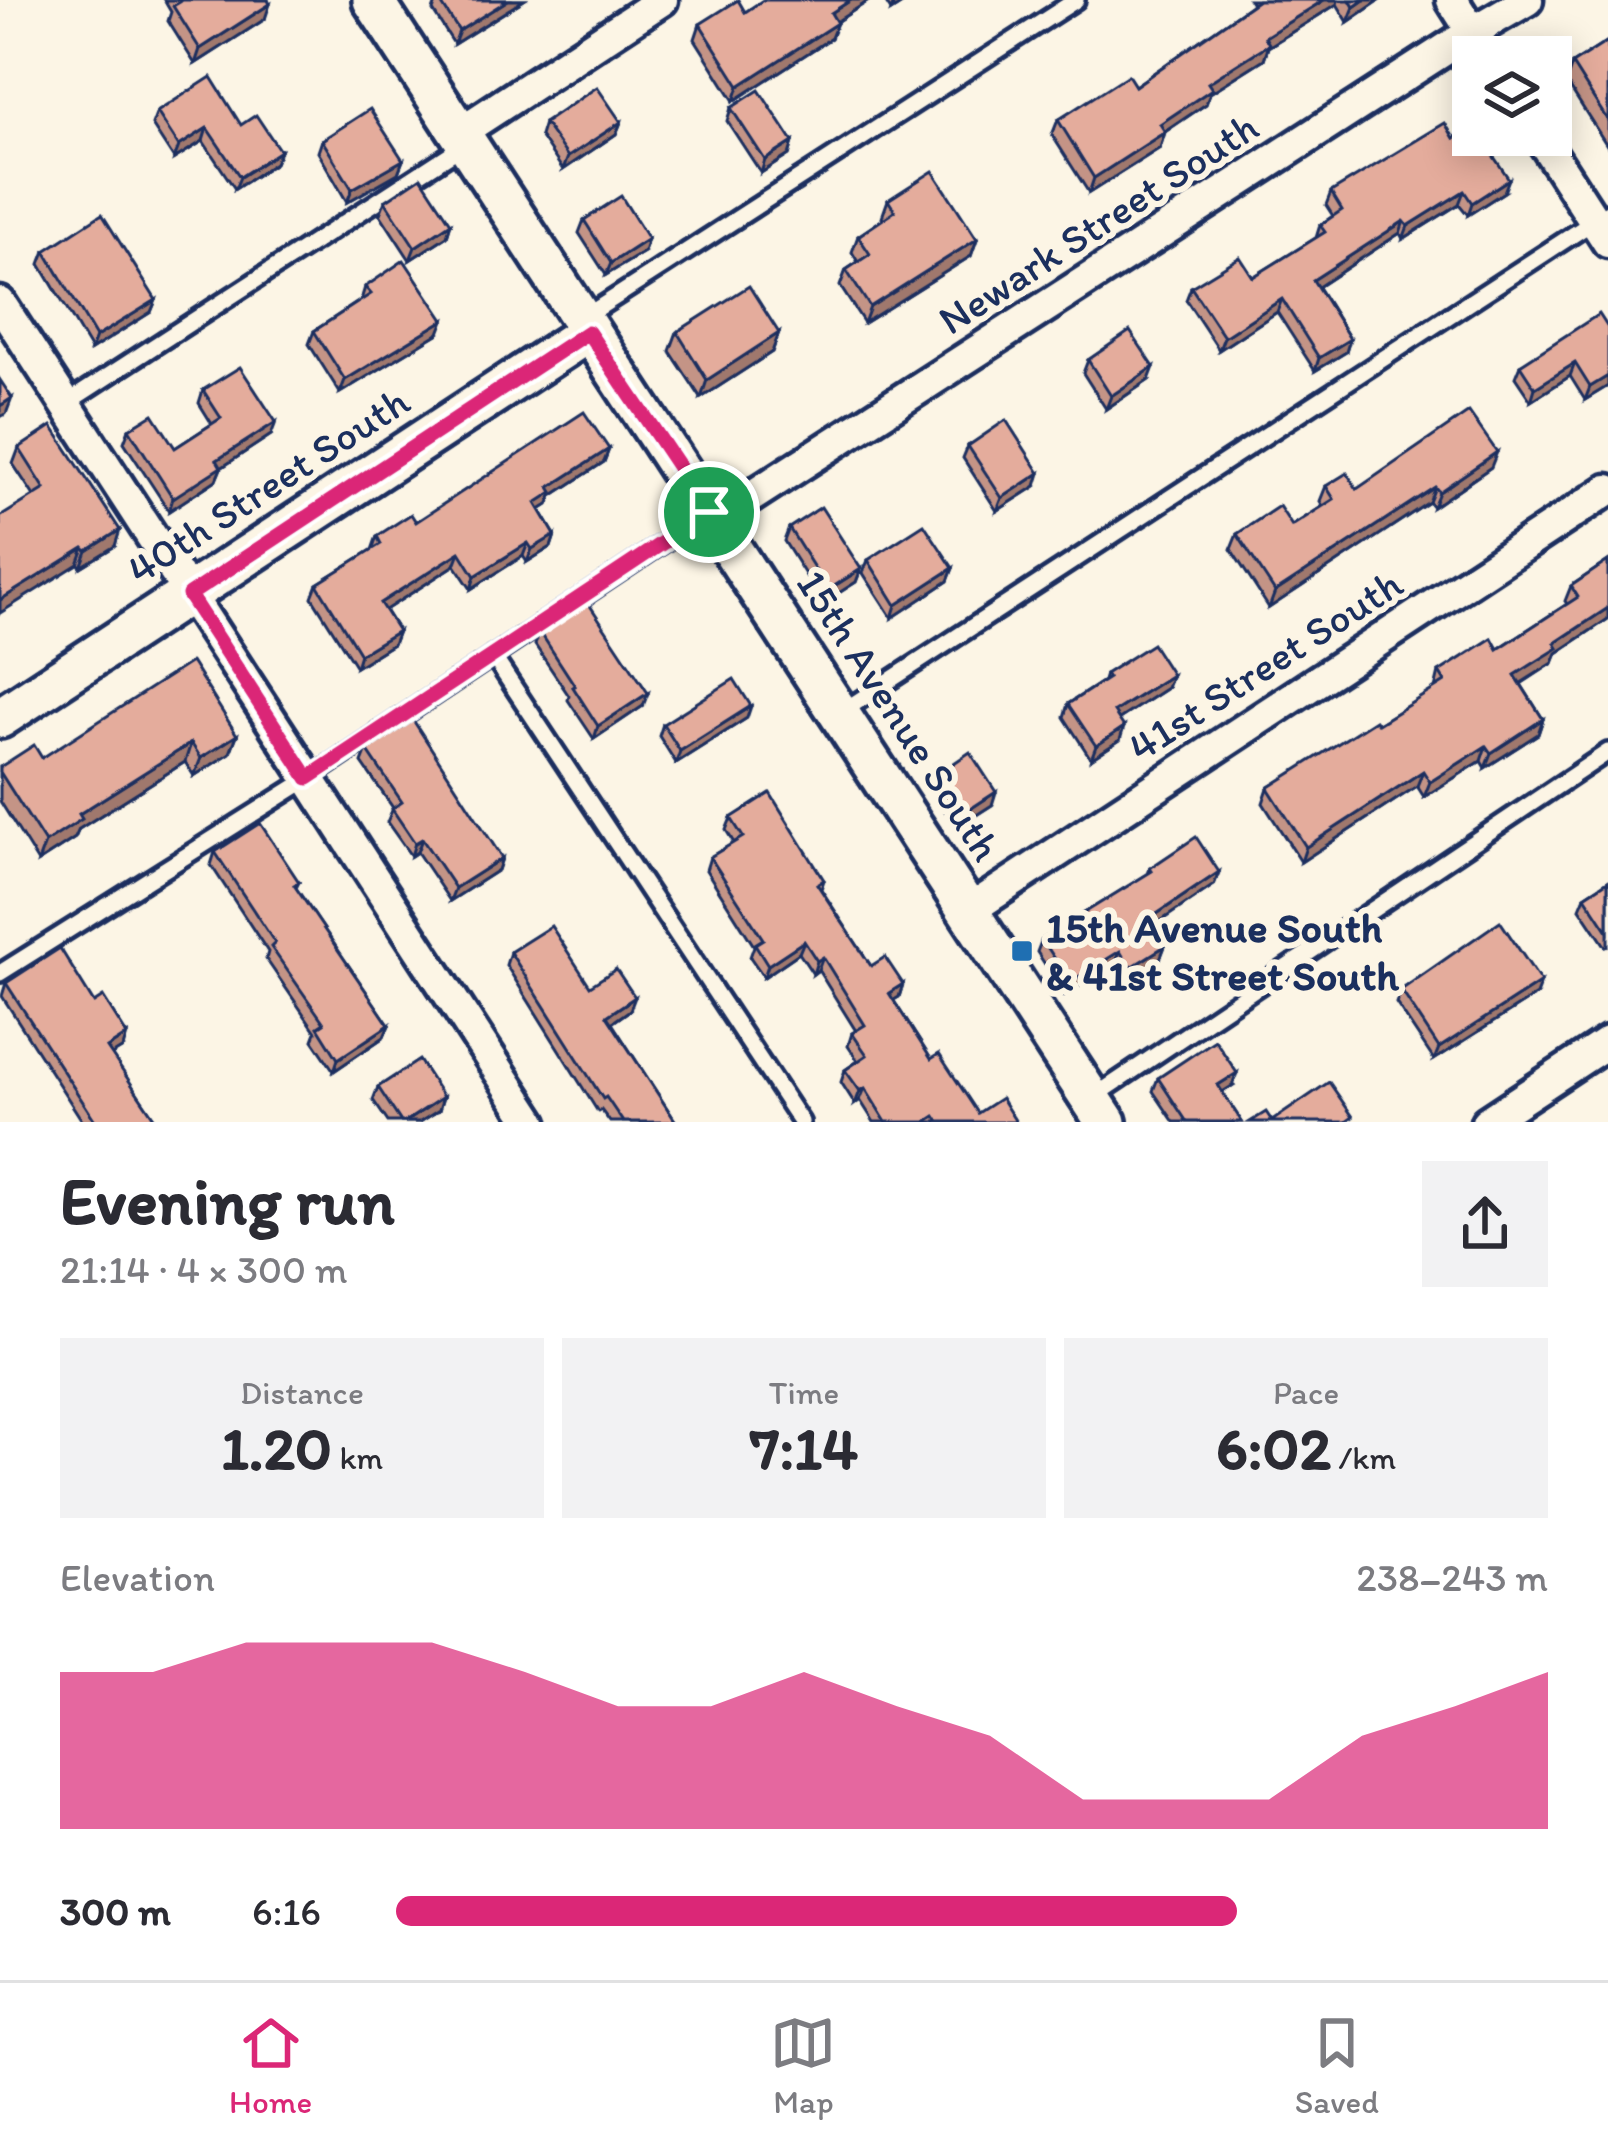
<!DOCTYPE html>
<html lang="en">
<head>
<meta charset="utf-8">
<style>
  :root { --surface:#fff; --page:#f2f2f3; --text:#2b2b33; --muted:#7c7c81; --line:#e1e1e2; --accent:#db2777 }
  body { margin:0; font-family:Itim,sans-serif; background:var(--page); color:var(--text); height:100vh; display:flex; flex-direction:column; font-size:45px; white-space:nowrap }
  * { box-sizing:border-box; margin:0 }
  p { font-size:39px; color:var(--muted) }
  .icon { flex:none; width:66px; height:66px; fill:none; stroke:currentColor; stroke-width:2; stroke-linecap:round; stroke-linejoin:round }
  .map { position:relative; height:1122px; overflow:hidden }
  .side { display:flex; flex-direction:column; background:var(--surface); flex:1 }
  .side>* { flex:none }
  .fabs { position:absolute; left:1452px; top:36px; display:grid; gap:24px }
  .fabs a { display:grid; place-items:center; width:120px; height:120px; border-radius:0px; background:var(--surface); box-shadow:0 6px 30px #0003; font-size:60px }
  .pin { position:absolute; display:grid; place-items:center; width:102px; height:102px; color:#fff; margin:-51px; border:6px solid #fff; border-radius:50%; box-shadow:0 3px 12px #0007 }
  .round { display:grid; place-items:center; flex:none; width:126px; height:126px; border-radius:0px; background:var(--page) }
  .headline { display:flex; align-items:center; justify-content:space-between; height:204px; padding:0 60px }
  h1 { font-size:66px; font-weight:700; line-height:90px }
  .figures { display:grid; grid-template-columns:repeat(3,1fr); gap:18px; height:204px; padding:12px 60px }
  .figures div { display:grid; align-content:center; border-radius:0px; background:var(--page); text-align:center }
  .figures b { font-size:60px; font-weight:700 }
  .figures small { font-size:33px; font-weight:400 }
  .figures p { font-size:33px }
  .chart { height:336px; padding:24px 60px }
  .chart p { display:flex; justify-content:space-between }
  .chart svg { width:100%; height:216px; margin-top:12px; fill:var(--accent); opacity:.7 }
  ul { padding:0 60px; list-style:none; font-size:39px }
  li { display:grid; grid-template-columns:192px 144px 1fr; align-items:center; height:90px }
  li i { height:30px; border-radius:15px; background:var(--accent) }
  .menu { display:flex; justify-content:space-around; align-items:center; height:168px; border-top:3px solid var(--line); background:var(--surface); font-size:33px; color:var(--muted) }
  .menu a { display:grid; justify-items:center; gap:6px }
  .menu .active { color:var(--accent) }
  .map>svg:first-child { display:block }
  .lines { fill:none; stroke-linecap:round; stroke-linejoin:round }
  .service-casing { stroke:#1b2f5e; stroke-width:24 }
  .minor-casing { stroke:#1b2f5e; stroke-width:39 }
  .tertiary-casing { stroke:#1b2f5e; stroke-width:48 }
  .service { stroke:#fcf5e5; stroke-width:15 }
  .minor { stroke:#fcf5e5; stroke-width:30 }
  .tertiary { stroke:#fcf5e5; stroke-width:39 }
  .wall { fill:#c49486; stroke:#1b2f5e; stroke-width:3 }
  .shaded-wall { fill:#a0786d; stroke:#1b2f5e; stroke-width:3 }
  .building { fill:#e4ac9c; stroke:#1b2f5e; stroke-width:3 }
  .route-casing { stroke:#fff; stroke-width:24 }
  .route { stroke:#db2777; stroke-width:15 }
  .poi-dot { fill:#1f6fb2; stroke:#fcf5e5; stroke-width:4.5 }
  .labels { text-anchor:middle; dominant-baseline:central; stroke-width:12; stroke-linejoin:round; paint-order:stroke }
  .street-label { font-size:42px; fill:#1b2f5e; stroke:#fcf5e5 }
  .poi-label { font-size:42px; font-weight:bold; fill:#1b2f5e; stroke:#fcf5e5; text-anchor:start }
</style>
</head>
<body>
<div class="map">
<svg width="1608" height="1122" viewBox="0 0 1608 1122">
  <rect width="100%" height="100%" fill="#fcf5e5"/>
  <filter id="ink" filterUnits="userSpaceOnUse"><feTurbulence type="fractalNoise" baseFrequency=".00833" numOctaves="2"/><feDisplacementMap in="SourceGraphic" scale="24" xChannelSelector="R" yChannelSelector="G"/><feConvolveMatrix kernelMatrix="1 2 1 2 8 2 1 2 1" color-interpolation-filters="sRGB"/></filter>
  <g filter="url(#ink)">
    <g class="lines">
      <g class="service-casing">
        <g id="service">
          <path d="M583,318L1076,0"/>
          <path d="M65,404L464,145"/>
          <path d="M493,656L801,1122"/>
          <path d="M843,711L1608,212"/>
          <path d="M0,973L308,779L707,514"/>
          <path d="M1092,1098L1608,752"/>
        </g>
      </g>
      <g class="minor-casing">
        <g id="minor">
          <path d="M1452,0L1488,57"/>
          <path d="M459,133L662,0"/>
          <path d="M1539,135L1608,242"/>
          <path d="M0,303L532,1122"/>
          <path d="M715,520L1472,32L1527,0"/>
          <path d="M968,911L1608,490"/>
          <path d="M1487,1122L1608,1042"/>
        </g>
      </g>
      <g class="tertiary-casing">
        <g id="tertiary">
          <path d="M373,0L1106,1122"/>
          <path d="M0,718L588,332"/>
        </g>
      </g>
      <use href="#service" class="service"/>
      <use href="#minor" class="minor"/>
      <use href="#tertiary" class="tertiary"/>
    </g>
    <g class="wall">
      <path d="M164,0H268L265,19L195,64L168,21L171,12Z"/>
      <path d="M437,0H524L454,44L433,11Z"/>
      <path d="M870,0L836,22L831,38L734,101L695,39L700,24L745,12Z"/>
      <path d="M884,0H908L891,11Z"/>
      <path d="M1249,0H1380L1348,22L1337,4L1268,47L1264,59L1210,93L1206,104L1165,132L1160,148L1089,193L1052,135L1058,120L1135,86L1252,4Z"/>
      <path d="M1608,41V147L1566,81L1572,64Z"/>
      <path d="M731,108L793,142L789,155L761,173L727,121Z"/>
      <path d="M157,112L241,125L280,151L275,163L235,189L203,141L174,159L152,125Z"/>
      <path d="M621,122L616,134L563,170L540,136L544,123Z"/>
      <path d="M322,140L403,160L398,173L347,202L318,152Z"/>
      <path d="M1331,192H1504L1468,215L1459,204L1403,239L1400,233L1318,287L1350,339L1346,352L1315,371L1277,312L1219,350L1186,300L1191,287L1253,277L1316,238L1320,225L1333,216L1326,205Z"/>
      <path d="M888,200L977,239L971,256L864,323L840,286L846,270L858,262L852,252L858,236L883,219L882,217Z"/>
      <path d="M385,201L451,223L447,236L410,260L380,214Z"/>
      <path d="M584,220L644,252L606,275L579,233Z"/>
      <path d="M45,251L156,300L151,312L91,350L40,264Z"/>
      <path d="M365,287L439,333L340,393L309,344L314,331L361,300Z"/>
      <path d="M1608,328V386L1585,400L1570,376L1531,401L1515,377L1520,365Z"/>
      <path d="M677,332L779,333L772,352L701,398L670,351Z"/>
      <path d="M1088,360L1149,380L1106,409L1083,373Z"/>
      <path d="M203,390L271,435L221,468L216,480L169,511L124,442L129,429L175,448L212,424L199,403Z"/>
      <path d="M968,446L1036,486L997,511L963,458Z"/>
      <path d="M19,448L115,546L81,567L13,464Z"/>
      <path d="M609,449L604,462L552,496L548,505L540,510L555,535L551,547L527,562L523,556L471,589L455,565L385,610L398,631L393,644L356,667L312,597L317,584L372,550L377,536Z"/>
      <path d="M1491,467L1433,507L1429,502L1269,608L1231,549L1237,534L1292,526L1323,506L1320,501L1326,486L1357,489Z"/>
      <path d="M789,528L861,569L856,582L823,603L784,541Z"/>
      <path d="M868,560L953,568L948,581L892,618L863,573Z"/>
      <path d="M1608,561V619L1557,653L1553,663L1521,684L1543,719L1538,734L1485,768L1481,761L1424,797L1417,786L1301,862L1263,803L1268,788L1378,724L1435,689L1439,672L1498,649L1567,604L1565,601L1571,586Z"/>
      <path d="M540,632L643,706L594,739L568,700L569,696L535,645Z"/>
      <path d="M1105,674L1167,688L1119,719L1120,740L1091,759L1064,717L1068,704L1103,681Z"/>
      <path d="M747,718L676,763L659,736L663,724Z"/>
      <path d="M237,735L230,753L194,776L185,762L79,829L75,838L38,862L0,801V767L42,758Z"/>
      <path d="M367,750L502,858L498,870L450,901L417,852L411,856L387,822L393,808L362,763Z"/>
      <path d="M935,776L992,805L956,828L930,788Z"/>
      <path d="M731,818L824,880L821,889L871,966L903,984L899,997L893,1000L931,1059L978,1113L1016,1122H874L860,1100L855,1104L841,1082L845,1070L858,1061L848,1046L852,1033L856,1031L818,970L813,974L799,953L764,977L750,957L754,946L706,870L710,857L734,843L726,830Z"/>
      <path d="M215,852L299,882L296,888L389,1025L384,1037L334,1071L313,1040L316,1032L266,959L268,952L211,865Z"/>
      <path d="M1150,868L1219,872L1214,885L1152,926L1165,946L1160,959L1126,981L1115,964L1065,995L1037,952L1042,939L1148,874Z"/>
      <path d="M1608,881V946L1606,947L1580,908L1585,896Z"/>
      <path d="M510,952L590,986L630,1010L612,1023L676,1122H610L601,1110L598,1112L506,965Z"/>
      <path d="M6,983L123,1048L111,1055L157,1122H83L2,996Z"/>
      <path d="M1401,990L1536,995L1434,1060L1396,1003Z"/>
      <path d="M1158,1078L1232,1086L1222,1092L1242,1122H1174L1153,1091Z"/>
      <path d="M378,1087L443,1097L439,1110L420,1122H388L373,1100Z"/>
    </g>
    <g class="shaded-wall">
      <path d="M508,0H524L454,44L459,31Z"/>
      <path d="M851,0H870L825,29L831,13Z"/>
      <path d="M895,0H908L891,11Z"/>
      <path d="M1324,0H1338L1337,4L1268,47L1264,59L1210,93L1206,104L1154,139L1160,124L1208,83L1265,37Z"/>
      <path d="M1364,0H1380L1348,22L1354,7Z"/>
      <path d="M270,4L265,19L195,64L200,49Z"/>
      <path d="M837,23L831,38L734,101L739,86Z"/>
      <path d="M621,122L616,134L563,170L568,157Z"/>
      <path d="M207,128L203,141L174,159L179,146Z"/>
      <path d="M1165,132L1160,148L1089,193L1094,178Z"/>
      <path d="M793,142L789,155L761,173L765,160Z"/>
      <path d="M280,151L275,163L235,189L240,177Z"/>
      <path d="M403,160L398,173L347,202L352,189Z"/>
      <path d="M1509,179L1504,192L1468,215L1472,203Z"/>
      <path d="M1464,191L1459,204L1403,239L1408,226Z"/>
      <path d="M1404,221L1400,233L1309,293L1313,280Z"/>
      <path d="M451,223L447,236L410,260L415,247Z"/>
      <path d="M648,239L644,252L606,275L611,263Z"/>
      <path d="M977,239L971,256L864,323L870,307Z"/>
      <path d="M1282,299L1277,312L1219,350L1224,337Z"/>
      <path d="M156,300L151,312L91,350L96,337Z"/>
      <path d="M444,320L439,333L340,393L345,380Z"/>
      <path d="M779,333L772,352L701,398L707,380Z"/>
      <path d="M1350,339L1346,352L1315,371L1319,358Z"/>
      <path d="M1575,363L1570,376L1531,401L1535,388Z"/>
      <path d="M1154,367L1149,380L1106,409L1111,396Z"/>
      <path d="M1608,376V386L1585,400L1590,387Z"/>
      <path d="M12,398L6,414L0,417V406Z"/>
      <path d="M276,422L271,435L221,468L216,480L169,511L173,498L217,460Z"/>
      <path d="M609,449L604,462L552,496L548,505L531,516L536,503L550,487Z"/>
      <path d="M1497,452L1491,467L1433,507L1439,492Z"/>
      <path d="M1040,473L1036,486L997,511L1002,498Z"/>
      <path d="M1435,487L1429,502L1269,608L1275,592Z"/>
      <path d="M120,530L115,546L81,567L87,551Z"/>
      <path d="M555,535L551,547L527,562L532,549Z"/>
      <path d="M528,543L523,556L471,589L475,576Z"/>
      <path d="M84,548L78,564L0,613V600Z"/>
      <path d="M460,552L455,565L376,616L380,603Z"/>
      <path d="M953,568L948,581L892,618L896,605Z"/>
      <path d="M861,569L856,582L823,603L828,590Z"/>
      <path d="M1608,608V619L1557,653L1553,663L1510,690L1515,675L1555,643Z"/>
      <path d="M398,631L393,644L356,667L360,654Z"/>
      <path d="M1172,675L1167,688L1110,725L1114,712Z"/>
      <path d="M648,693L643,706L594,739L598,726Z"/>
      <path d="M751,706L747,718L676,763L680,751Z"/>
      <path d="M1543,719L1538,734L1485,768L1491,753Z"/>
      <path d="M1124,727L1120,740L1091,759L1096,746Z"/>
      <path d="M237,735L230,753L194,776L201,758Z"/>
      <path d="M191,743L185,762L79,829L75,838L38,862L45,843L79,814Z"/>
      <path d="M1486,746L1481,761L1424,797L1430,782Z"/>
      <path d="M1423,771L1417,786L1301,862L1306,847Z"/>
      <path d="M996,792L992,805L956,828L961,815Z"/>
      <path d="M422,839L417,852L411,856L415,843Z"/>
      <path d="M502,858L498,870L450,901L455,888Z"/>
      <path d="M1219,872L1214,885L1143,933L1148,920Z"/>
      <path d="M804,941L799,953L764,977L768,965Z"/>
      <path d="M1165,946L1160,959L1126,981L1130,968Z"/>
      <path d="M1120,951L1115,964L1065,995L1070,982Z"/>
      <path d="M823,957L818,970L813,974L817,961Z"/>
      <path d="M1541,982L1536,995L1434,1060L1439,1048Z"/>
      <path d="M903,984L899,997L884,1006L889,993Z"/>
      <path d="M635,997L630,1010L603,1029L607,1016Z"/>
      <path d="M389,1025L384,1037L334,1071L338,1059Z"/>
      <path d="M127,1035L123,1048L102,1061L107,1048Z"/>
      <path d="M1237,1073L1232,1086L1213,1098L1218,1085Z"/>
      <path d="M865,1088L860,1100L855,1104L860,1091Z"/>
      <path d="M443,1097L439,1110L420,1122H405Z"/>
    </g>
    <g class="building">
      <path d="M179,0H268L270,4L200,49L173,6L180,2Z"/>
      <path d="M439,0H508L459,31Z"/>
      <path d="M738,0L745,12L763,0H851L831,13L837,23L739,86L700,24Z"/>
      <path d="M1258,0H1324L1265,37L1269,44L1208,83L1212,89L1160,124L1165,132L1094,178L1058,120L1128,75L1135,86Z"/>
      <path d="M1350,0H1364L1354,7Z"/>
      <path d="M1608,41V121L1572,64Z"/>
      <path d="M211,77L241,125L256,115L280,151L240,177L207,128L179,146L157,112Z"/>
      <path d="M597,87L621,122L568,157L544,123Z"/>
      <path d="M759,90L793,142L765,160L731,108Z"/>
      <path d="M370,109L403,160L352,189L322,140Z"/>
      <path d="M1445,123L1454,138L1473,125V135H1479L1509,179L1472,203L1464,191L1408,226L1404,221L1313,280L1350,339L1319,358L1282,299L1224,337L1191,287L1240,257L1253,277L1325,232L1320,225L1342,210L1331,192Z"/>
      <path d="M933,171L977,239L870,307L846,270L870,254L858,236L895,211L888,200Z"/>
      <path d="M421,177L451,223L415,247L385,201Z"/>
      <path d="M621,196L648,239L611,263L584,220Z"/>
      <path d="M102,214L156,300L96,337L45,251Z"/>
      <path d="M404,260L444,320L345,380L314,331L371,294L365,287Z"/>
      <path d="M749,286L779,333L707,380L677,332Z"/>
      <path d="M1599,314L1608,328V376L1590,387L1575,363L1535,388L1520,365Z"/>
      <path d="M1130,331L1154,367L1111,396L1088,360Z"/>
      <path d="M240,367L276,422L217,460L221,467L173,498L129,429L153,414L175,448L221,418L203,390Z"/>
      <path d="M0,380L12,398L0,406Z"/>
      <path d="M584,412L609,449L550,487L553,492L536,503L555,535L532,549L528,543L475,576L460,552L380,603L398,631L360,654L317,584L381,544L377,536L411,514L416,522Z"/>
      <path d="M1469,412L1497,452L1439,492L1435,487L1275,592L1237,534L1279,506L1292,526L1334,499L1326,486L1347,473L1357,489Z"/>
      <path d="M1006,420L1040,473L1002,498L968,446Z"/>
      <path d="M52,426L120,530L87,551L84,548L0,600V517L45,489L19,448Z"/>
      <path d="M821,507L861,569L828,590L789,528Z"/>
      <path d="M924,524L953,568L896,605L868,560Z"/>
      <path d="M1608,561V608L1555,643L1558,648L1515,675L1543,719L1491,753L1486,746L1430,782L1423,771L1306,847L1268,788L1375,720L1378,724L1445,682L1439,672L1492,638L1498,649L1578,597L1571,586Z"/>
      <path d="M587,601L648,693L598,726L573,687L575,686L540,632Z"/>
      <path d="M1152,644L1172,675L1114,712L1124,727L1096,746L1068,704L1108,678L1105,674Z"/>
      <path d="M191,662L237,735L201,758L191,743L79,814L82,819L45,843L0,772V767L34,745L42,758Z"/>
      <path d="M734,679L751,706L680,751L663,724Z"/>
      <path d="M413,720L502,858L455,888L422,839L415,843L392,809L402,802L367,750Z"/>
      <path d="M970,752L996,792L961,815L935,776Z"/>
      <path d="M770,793L824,880L817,884L871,966L885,957L903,984L889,993L931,1059L939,1054L978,1113L1001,1098L1016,1122H939L935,1116L926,1122H886L865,1088L860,1091L845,1070L867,1055L852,1033L865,1025L823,957L817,961L804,941L768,965L755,944L763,939L710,857L743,837L731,818Z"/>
      <path d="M260,823L299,882L294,885L389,1025L338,1059L318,1027L324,1023L271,947L275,943L215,852Z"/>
      <path d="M1196,837L1219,872L1148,920L1165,946L1130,968L1120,951L1070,982L1042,939L1152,871L1150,868Z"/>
      <path d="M1608,881V931L1585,896Z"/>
      <path d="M1500,921L1541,982L1439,1048L1401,990Z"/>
      <path d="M551,926L590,986L616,969L635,997L607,1016L676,1122H623L606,1097L603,1099L510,952Z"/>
      <path d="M60,948L94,1003L103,997L127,1035L107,1048L157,1122H96L6,983Z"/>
      <path d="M1215,1040L1237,1073L1218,1085L1242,1122H1187L1158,1078Z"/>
      <path d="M419,1060L443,1097L405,1122H401L378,1087Z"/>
      <path d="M1329,1082L1353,1117L1346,1122H1250L1266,1112L1272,1121Z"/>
    </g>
  </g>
  <g class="lines" filter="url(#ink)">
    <g class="route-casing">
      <path id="route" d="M588,332L709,512L308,778L189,595Z"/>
    </g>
    <use href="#route" class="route"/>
  </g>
  <rect class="poi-dot" x="1010" y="939" width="24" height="24" rx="6"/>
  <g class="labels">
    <g class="street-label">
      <text transform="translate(1098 223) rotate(-33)">Newark Street South</text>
      <text transform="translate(268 485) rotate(-33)">40th Street South</text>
      <text transform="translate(1265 665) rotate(-33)">41st Street South</text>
      <text transform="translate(899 715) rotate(57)">15th Avenue South</text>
    </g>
    <g class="poi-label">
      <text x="1046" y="927">15th Avenue South<tspan x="1046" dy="48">&amp; 41st Street South</tspan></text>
    </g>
  </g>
</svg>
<div class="fabs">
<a><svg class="icon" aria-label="layers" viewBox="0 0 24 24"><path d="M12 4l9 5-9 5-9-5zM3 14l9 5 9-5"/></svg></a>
</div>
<div class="pin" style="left:709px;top:512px;background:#1e9e55"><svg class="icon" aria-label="arrive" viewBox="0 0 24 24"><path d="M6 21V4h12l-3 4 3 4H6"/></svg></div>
</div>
<section class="side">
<div class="headline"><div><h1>Evening run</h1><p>21:14 · 4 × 300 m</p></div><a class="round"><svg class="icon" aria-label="share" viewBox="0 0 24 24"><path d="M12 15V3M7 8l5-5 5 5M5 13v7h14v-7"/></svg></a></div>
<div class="figures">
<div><p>Distance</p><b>1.20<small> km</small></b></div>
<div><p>Time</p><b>7:14</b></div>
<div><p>Pace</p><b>6:02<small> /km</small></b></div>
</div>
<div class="chart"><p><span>Elevation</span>238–243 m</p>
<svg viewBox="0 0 160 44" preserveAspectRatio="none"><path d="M0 44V12L10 12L20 6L30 6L40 6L50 12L60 19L70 19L80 12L90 19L100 25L110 38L120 38L130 38L140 25L150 19L160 12V44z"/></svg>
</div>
<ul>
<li><b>300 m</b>6:16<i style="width:73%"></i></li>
</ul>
</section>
<nav class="menu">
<a class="active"><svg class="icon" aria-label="home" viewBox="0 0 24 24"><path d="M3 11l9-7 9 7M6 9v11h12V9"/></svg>Home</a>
<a><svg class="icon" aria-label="map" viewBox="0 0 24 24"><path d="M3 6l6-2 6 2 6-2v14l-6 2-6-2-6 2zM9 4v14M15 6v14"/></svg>Map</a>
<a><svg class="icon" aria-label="saved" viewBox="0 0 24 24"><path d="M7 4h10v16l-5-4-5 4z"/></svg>Saved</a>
</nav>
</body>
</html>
